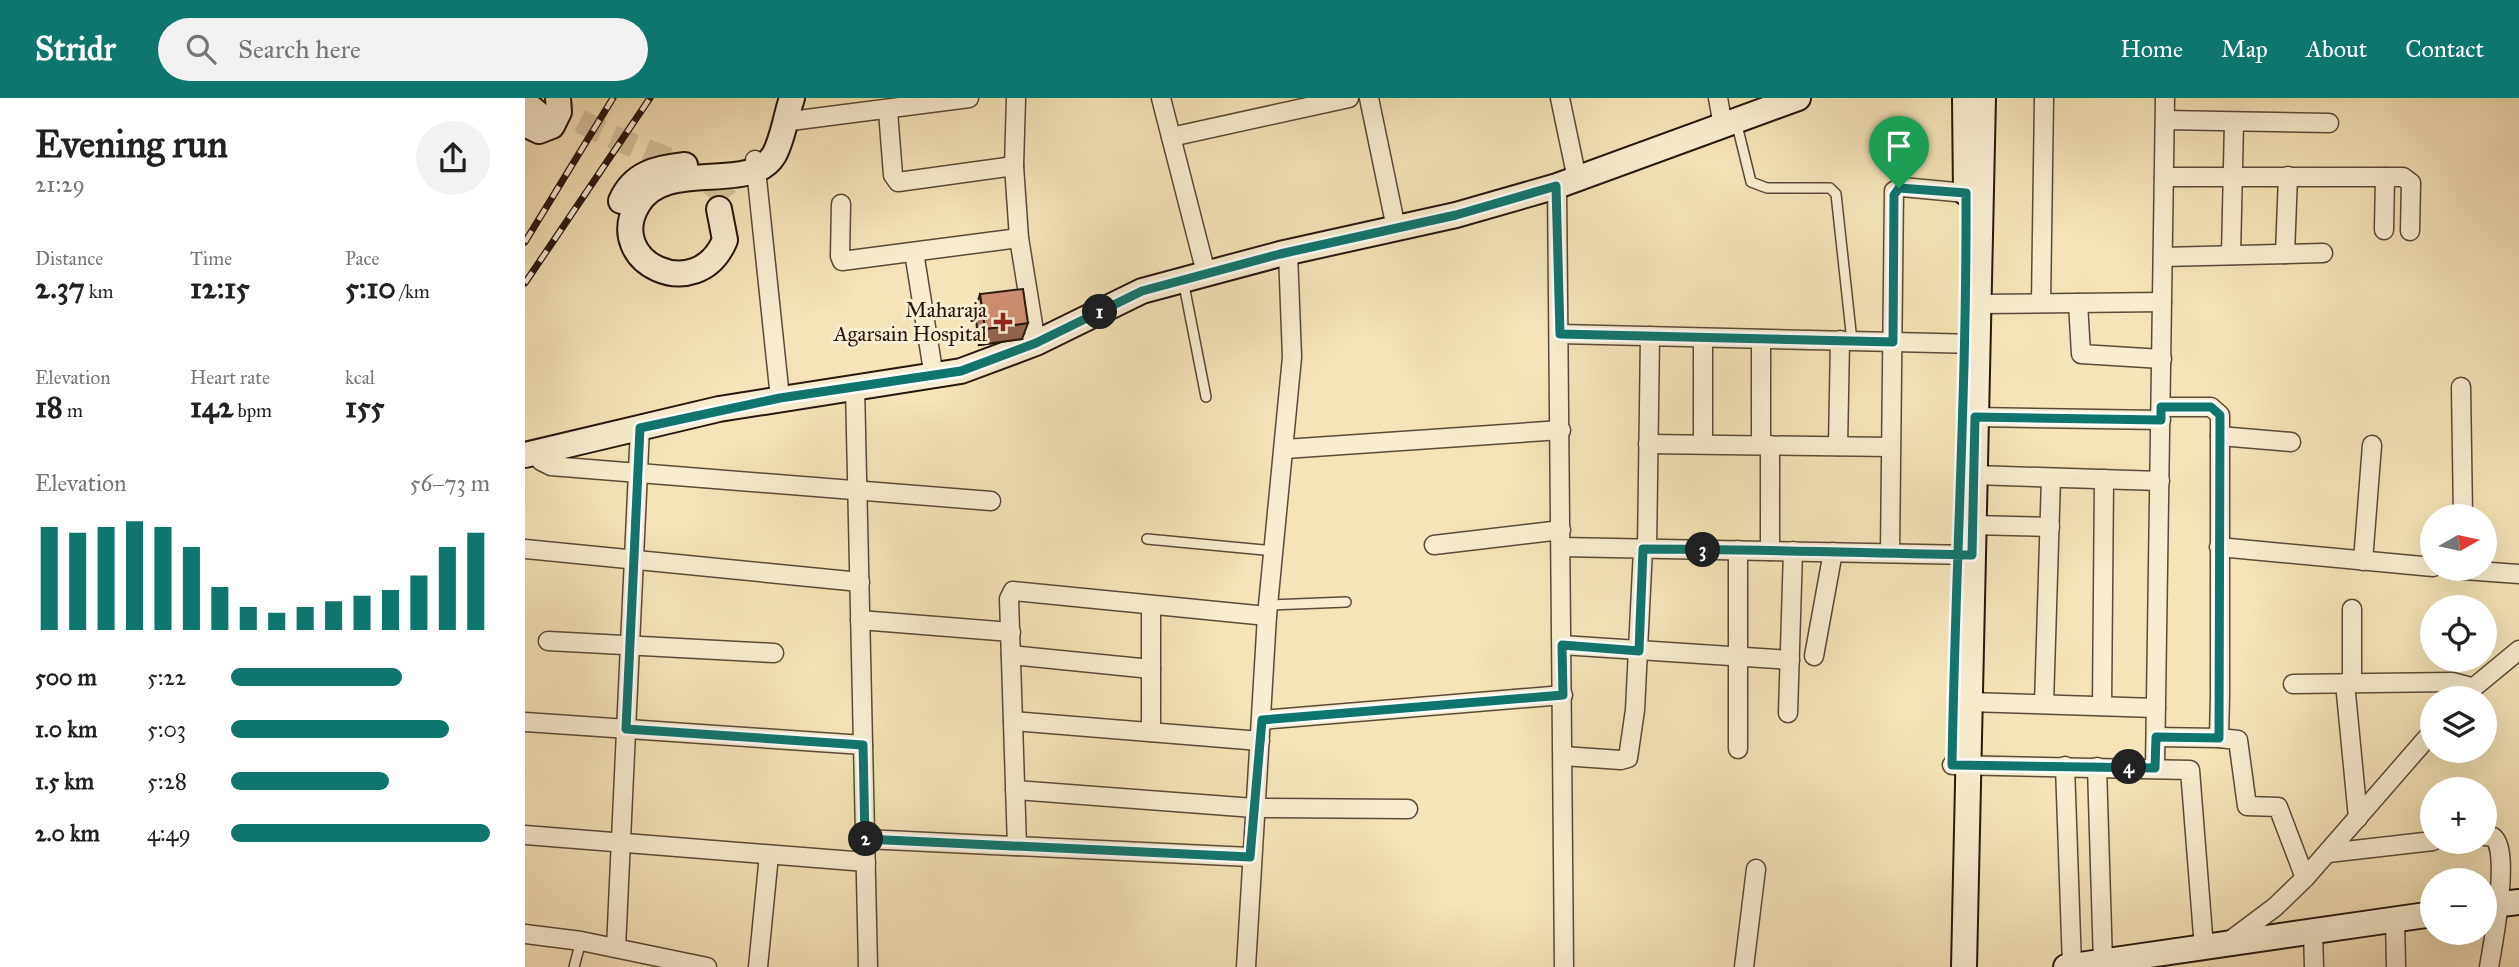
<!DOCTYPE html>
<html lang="en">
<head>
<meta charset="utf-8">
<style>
  :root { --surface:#fff; --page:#f2f2f2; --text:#222; --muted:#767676; --accent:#0f766e }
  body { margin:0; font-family:"IM FELL Great Primer",serif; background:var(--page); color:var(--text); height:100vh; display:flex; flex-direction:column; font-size:26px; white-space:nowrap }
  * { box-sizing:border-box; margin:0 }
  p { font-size:23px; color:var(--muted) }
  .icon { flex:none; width:38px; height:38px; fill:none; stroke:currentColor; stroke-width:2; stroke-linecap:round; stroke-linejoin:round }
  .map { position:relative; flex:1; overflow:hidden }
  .sheet { display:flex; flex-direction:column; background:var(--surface); width:525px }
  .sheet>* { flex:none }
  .needle { width:46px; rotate:81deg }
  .fabs { position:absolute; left:1895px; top:406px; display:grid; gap:14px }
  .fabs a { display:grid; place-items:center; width:77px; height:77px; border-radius:50%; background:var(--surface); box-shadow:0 7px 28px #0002; font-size:35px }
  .pin { position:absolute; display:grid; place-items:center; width:60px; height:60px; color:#fff; margin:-72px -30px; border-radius:50% 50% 50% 0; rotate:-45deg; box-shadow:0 0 7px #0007 }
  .pin .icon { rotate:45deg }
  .km { position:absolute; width:35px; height:35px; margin:-18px; border-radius:50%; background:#222; color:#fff; font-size:19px; line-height:35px; text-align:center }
  .round { display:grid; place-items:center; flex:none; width:74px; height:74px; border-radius:37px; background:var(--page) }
  .summary { display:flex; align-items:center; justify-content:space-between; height:119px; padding:0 35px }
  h1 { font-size:38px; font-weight:700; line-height:52px }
  .metrics { display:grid; grid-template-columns:repeat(3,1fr); gap:10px; height:119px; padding:7px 35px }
  .metrics div { display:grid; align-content:center }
  .metrics b { font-size:30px; font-weight:700 }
  .metrics small { font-size:19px; font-weight:400 }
  .metrics p { font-size:19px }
  .chart { height:196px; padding:14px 35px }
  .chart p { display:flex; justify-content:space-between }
  .chart svg { width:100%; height:126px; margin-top:7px; stroke:var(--accent); stroke-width:6 }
  ul { padding:0 35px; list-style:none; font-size:23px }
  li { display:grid; grid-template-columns:112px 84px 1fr; align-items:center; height:52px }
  li i { height:18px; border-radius:9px; background:var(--accent) }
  header { display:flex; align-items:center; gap:42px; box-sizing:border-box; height:98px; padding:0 35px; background:var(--accent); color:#fff }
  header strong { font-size:33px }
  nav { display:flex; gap:38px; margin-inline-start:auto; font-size:24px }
  .search { width:490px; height:63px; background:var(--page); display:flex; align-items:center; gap:18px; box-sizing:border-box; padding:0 24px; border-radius:38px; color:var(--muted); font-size:26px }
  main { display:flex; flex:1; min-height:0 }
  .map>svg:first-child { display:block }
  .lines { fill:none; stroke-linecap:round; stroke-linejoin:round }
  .secondary-tunnel { stroke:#d5c59e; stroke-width:24; stroke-dasharray:24 12; stroke-linecap:butt }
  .lane-casing { stroke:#5a4a38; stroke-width:12 }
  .street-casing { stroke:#5a4a38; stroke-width:21 }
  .secondary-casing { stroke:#26170e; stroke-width:28 }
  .lane { stroke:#f8edd0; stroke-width:9 }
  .street { stroke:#f8edd0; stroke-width:18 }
  .secondary { stroke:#f8edd0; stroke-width:24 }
  .rail-casing { stroke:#26170e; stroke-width:7 }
  .rail { stroke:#f8edd0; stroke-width:4.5; stroke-dasharray:13; stroke-linecap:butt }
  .wall { fill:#b37b61; stroke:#26170e; stroke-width:2 }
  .shaded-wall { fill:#92644f; stroke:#26170e; stroke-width:2 }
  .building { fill:#d08f71; stroke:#26170e; stroke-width:2 }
  .route-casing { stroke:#fff; stroke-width:14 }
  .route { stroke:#0f766e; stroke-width:9 }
  .poi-dot { fill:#8f2418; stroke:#f8edd0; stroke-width:2.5 }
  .labels { text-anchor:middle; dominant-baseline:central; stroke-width:6; stroke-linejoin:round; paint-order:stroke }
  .poi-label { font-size:21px; fill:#26170e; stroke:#f8edd0; text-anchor:end }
</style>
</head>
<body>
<header>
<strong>Stridr</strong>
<div class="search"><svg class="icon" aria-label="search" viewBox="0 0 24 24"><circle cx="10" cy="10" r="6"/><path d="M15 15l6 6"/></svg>Search here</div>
<nav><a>Home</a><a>Map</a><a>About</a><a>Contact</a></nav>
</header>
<main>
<section class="sheet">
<div class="summary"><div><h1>Evening run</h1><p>21:29</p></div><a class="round"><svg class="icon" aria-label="share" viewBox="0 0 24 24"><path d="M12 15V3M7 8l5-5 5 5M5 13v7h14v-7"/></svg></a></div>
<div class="metrics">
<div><p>Distance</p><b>2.37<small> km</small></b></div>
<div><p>Time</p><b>12:15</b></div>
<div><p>Pace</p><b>5:10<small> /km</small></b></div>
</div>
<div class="metrics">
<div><p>Elevation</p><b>18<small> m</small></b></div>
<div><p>Heart rate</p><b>142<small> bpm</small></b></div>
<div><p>kcal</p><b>155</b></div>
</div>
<div class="chart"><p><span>Elevation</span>56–73 m</p>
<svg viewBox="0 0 160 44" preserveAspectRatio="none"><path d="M5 44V8M15 44V10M25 44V8M35 44V6M45 44V8M55 44V15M65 44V29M75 44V36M85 44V38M95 44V36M105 44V34M115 44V32M125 44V30M135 44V25M145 44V15M155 44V10"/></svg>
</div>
<ul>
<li><b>500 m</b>5:22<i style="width:66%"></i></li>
<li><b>1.0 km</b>5:03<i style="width:84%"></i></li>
<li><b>1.5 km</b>5:28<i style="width:61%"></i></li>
<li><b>2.0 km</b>4:49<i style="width:100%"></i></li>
</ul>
</section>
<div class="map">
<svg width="1994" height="869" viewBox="0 0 1994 869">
  <rect width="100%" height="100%" fill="#f4e4b7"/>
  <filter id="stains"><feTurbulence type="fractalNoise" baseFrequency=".00286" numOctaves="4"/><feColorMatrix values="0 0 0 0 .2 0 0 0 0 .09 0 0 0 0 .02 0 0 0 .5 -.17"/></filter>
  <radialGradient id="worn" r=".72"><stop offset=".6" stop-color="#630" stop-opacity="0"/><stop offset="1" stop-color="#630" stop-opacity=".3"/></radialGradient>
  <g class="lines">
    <path class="secondary-tunnel" d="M23,6C50,21 78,35 107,47C145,63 183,72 207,109"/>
    <g class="lane-casing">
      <g id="lane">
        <path d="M1211,23L1226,84L1242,90H1305L1311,96L1327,243"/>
        <path d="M658,182L681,299"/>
        <path d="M622,441L749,453"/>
        <path d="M744,507L821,504"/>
        <path d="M49,869L56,843"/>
      </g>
    </g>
    <g class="street-casing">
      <g id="street">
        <path d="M491,0L489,68L494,140L511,245"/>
        <path d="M636,0L681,175"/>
        <path d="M844,0L871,130"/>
        <path d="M1035,0L1052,81"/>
        <path d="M1193,0L1198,28"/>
        <path d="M363,13L368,77L373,84L489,68"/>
        <path d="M1640,22L1804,25"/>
        <path d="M258,24L444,0"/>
        <path d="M646,39L824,0"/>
        <path d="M230,62L255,300"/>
        <path d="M1639,79H1878L1886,85L1885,133"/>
        <path d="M1032,88L1039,869"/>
        <path d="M316,106L315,158L317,163L494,140"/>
        <path d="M1859,132L1860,79"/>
        <path d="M389,154L409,279"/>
        <path d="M1760,156L1763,78"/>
        <path d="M1706,157L1709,24"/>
        <path d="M1638,159L1798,155"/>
        <path d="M1516,205L1519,0"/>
        <path d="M1553,205L1556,256L1637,261"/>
        <path d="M1454,206L1637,204"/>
        <path d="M1035,236L1453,246"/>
        <path d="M1236,241V347"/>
        <path d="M330,289L343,869"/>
        <path d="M1936,289L1938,418"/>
        <path d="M1450,319L1636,322"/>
        <path d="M1695,338L1766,344"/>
        <path d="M1123,346L1365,349"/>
        <path d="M1178,346V240"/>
        <path d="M1245,347V453"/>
        <path d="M1313,348L1315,242"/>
        <path d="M760,351L1036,332"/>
        <path d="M12,354L16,363L26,368L466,403"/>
        <path d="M1449,377L1635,383"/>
        <path d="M1447,427L1525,429"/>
        <path d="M909,447L1036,432"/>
        <path d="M1036,449L1447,457"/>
        <path d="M1694,449L1908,469"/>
        <path d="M0,451L335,484"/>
        <path d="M1122,451L1125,238"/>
        <path d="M1365,455L1369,93L1377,89L1441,95"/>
        <path d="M1838,463L1847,347"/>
        <path d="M1925,471L1994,476"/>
        <path d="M1827,511V585"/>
        <path d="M335,522L486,534"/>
        <path d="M23,543L249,555"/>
        <path d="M1037,547L1265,562"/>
        <path d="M486,557L626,571"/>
        <path d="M1289,558L1308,454"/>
        <path d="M1820,585L1833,720"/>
        <path d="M1768,586L1927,584L1946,589"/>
        <path d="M1936,600L1994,552"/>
        <path d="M1443,604L1631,610"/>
        <path d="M1519,606L1526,380"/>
        <path d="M1577,608L1579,381"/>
        <path d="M1263,615L1268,453"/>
        <path d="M737,622L1038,597"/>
        <path d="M488,623L735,643"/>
        <path d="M0,624L338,647"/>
        <path d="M626,634V507"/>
        <path d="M1631,639L1694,640L1695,598V317L1686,309H1636"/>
        <path d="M1694,640L1713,642L1722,708L1753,709L1780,780"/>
        <path d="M1213,651V452"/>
        <path d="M1038,658L1096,662L1103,660L1110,612L1118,451"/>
        <path d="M1427,667L1665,672L1679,850"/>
        <path d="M1540,668L1547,868"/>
        <path d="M1572,669L1578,865"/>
        <path d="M1630,670L1640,0"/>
        <path d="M490,692L729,710L883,711"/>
        <path d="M0,737L341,764"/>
        <path d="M1960,738L1968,739C1986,752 1968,846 1964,869"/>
        <path d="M340,741L725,759"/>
        <path d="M492,748L484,501L488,493L742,518"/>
        <path d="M1803,755L1908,743"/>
        <path d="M1870,821L1871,869"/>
        <path d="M1788,833L1789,869"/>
        <path d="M0,836L56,843L182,869"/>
        <path d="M1702,845L1750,809L1780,780L1908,633"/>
        <path d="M91,850L115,330"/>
        <path d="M233,869L244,757"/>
        <path d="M721,869L742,518L767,259L763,155"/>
        <path d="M1219,869L1231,771"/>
      </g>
    </g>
    <g class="secondary-casing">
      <g id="secondary">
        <path d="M1440,0L1441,95"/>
        <path d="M0,5L16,18"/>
        <path d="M0,26L14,33L27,28L34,14L33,0"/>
        <path d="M96,103C108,75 132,70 160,67"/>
        <path d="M194,111L200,142C172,209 78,164 113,106C141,59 225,97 249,57C258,41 261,17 267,0"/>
        <path d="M0,357L194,311L436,273L511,245L617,193L755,156L931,117L1032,88L1273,0"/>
        <path d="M1960,808L1994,804"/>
        <path d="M1439,869L1458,0"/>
        <path d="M1541,869L1908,816"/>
      </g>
    </g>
    <use href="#lane" class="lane"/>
    <use href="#street" class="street"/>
    <use href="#secondary" class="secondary"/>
    <g class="rail-casing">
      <g id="rail">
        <path d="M0,144L88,0"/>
        <path d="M0,185L125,0"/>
      </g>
    </g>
    <use href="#rail" class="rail"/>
  </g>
  <path class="wall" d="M455,196L497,241L454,247L450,213Z"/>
  <path class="shaded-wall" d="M503,225L497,241L454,247L460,231Z"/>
  <path class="building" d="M498,191L503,225L460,231L455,196Z"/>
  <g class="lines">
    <g class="route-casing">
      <path id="route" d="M1374,90L1369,97L1368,244L1035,236L1031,88L931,117L755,156L617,193L511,245L436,273L255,300L115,330L101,631L338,647L340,741L725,759L737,622L1038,597L1037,547L1114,553L1118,451C1228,451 1337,455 1447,457L1450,319L1636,322V309H1686L1695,317L1694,640L1631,639L1630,670L1427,667C1430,477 1442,286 1441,95L1374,90"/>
    </g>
    <use href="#route" class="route"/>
  </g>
  <path class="poi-dot" d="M474.5 213.5h7v7h7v7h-7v7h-7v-7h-7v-7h7z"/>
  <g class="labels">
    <g class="poi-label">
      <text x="462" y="212">Maharaja<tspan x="462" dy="24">Agarsain Hospital</tspan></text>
    </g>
  </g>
  <rect width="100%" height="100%" filter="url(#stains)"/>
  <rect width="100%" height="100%" fill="url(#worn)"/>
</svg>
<div class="fabs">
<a><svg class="needle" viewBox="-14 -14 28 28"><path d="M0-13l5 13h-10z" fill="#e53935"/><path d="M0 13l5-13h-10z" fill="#767676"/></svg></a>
<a><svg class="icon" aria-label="locate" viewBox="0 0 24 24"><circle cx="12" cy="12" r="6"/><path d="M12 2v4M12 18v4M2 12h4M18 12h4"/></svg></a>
<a><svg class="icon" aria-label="layers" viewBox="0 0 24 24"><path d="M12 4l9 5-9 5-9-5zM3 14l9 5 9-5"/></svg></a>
<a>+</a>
<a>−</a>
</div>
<div class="pin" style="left:1374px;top:90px;background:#1e9e55"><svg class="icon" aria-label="arrive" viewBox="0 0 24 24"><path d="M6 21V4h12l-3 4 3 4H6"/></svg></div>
<b class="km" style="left:575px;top:214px">1</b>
<b class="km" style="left:341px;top:741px">2</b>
<b class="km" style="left:1178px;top:452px">3</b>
<b class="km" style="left:1604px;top:669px">4</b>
</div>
</main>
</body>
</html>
